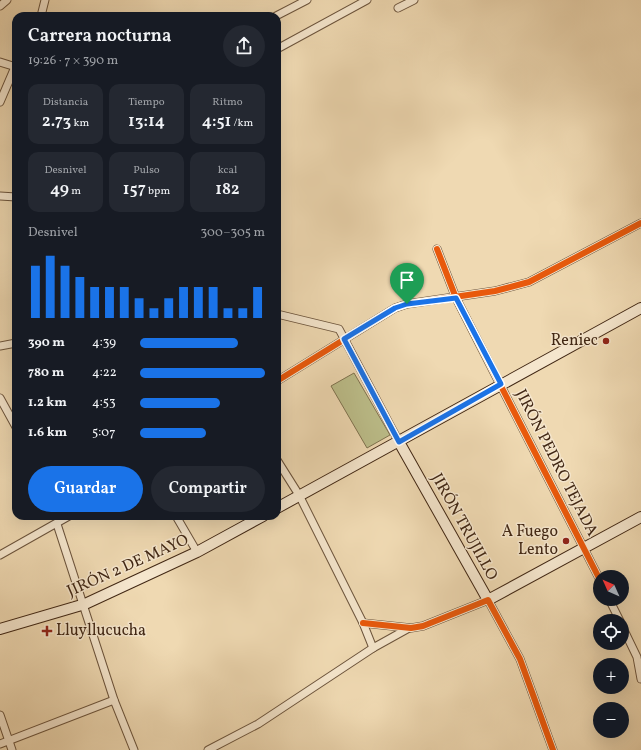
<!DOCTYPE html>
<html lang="es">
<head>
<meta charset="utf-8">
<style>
  :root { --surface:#171b24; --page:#242831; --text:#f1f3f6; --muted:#9ea1a6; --accent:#1a73e8 }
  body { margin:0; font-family:Vollkorn,serif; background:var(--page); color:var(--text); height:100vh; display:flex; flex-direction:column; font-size:15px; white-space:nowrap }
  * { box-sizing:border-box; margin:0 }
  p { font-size:13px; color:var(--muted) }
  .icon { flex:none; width:22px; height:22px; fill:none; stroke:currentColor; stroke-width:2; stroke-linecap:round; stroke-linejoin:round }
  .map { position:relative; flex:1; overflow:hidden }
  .details { position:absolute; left:12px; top:12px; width:269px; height:508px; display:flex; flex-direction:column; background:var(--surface); border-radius:12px; box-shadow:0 4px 16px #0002 }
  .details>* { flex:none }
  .needle { width:26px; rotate:315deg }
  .controls { position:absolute; left:593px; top:570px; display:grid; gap:8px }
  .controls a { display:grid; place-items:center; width:36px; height:36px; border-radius:50%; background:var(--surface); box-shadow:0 4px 16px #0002; font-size:20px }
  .pin { position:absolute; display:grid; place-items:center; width:34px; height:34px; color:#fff; margin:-41px -17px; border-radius:50% 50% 50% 0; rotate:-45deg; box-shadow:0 0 4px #0007 }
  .pin .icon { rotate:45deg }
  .round { display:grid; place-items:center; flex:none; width:42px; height:42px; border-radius:21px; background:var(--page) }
  .summary { display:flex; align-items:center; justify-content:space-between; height:68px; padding:0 16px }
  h1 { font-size:18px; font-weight:600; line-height:30px }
  .figures { display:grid; grid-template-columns:repeat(3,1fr); gap:6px; height:68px; padding:4px 16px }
  .figures div { display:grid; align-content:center; border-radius:10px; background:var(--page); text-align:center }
  .figures b { font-size:17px; font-weight:600 }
  .figures small { font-size:11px; font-weight:400 }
  .figures p { font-size:11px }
  .chart { height:112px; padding:8px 16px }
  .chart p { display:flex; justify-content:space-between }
  .chart svg { width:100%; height:72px; margin-top:4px; stroke:var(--accent); stroke-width:6 }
  .cta { display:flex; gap:8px; margin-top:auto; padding:8px 16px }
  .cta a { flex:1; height:46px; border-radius:24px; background:var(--accent); color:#fff; font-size:16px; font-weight:600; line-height:46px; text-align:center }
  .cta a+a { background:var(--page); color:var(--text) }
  ul { padding:0 16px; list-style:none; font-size:13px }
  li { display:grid; grid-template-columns:64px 48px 1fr; align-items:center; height:30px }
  li i { height:10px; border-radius:5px; background:var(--accent) }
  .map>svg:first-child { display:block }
  .green { fill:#bcbe8a; stroke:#7e724f }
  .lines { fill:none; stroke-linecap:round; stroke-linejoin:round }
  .minor-casing { stroke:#6c543c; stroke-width:9 }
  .secondary-casing { stroke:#412714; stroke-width:12 }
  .minor { stroke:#f5e6cd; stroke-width:7 }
  .secondary { stroke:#f5e6cd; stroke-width:10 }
  .cycleway-casing { stroke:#f5e6cd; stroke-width:8 }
  .cycleway { stroke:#e8590c; stroke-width:6 }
  .route-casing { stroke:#fff; stroke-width:8 }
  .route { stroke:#1a73e8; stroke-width:5 }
  .poi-dot { fill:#8f2418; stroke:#f5e6cd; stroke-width:1.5 }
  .labels { text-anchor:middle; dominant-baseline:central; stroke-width:3; stroke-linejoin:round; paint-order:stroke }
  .poi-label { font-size:16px; fill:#412714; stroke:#f5e6cd; text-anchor:end }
  .street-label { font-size:16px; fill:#412714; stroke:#f5e6cd }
</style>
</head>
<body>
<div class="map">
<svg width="641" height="750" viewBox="0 0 641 750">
  <rect width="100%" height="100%" fill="#efd9b2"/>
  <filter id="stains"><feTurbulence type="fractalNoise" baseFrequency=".005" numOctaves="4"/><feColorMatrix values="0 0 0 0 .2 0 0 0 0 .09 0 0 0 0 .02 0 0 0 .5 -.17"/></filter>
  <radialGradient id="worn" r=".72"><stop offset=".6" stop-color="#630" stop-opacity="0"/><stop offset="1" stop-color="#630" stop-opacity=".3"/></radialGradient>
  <path class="green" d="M354,373L390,435L367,448L331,386Z"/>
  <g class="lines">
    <g class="minor-casing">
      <g id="minor">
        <path d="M0,6L7,0"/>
        <path d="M398,8L414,0"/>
        <path d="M41,16L45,0"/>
        <path d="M276,16L307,0"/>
        <path d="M277,49L367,0"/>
        <path d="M0,62L16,67"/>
        <path d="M0,102L15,67"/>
        <path d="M0,196L16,197"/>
        <path d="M437,249L456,298L600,580"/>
        <path d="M277,314L339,329L399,442"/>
        <path d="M0,346L16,343"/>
        <path d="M277,381L395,308L407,304L495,291L529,282L641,223"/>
        <path d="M0,398L16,427"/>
        <path d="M277,460L299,495L363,623L373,648"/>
        <path d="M176,516L197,552"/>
        <path d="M57,524L114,700L134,750"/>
        <path d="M0,555L69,516"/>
        <path d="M609,599L620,621"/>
        <path d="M363,623L411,628L423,626L488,600L520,659L553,750"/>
        <path d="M622,626L637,657L641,679"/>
        <path d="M0,715L12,750"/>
        <path d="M0,744L114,700"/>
        <path d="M208,750L258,724L373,648L409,628"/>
      </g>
    </g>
    <g class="secondary-casing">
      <g id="secondary">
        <path d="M399,442L488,600L641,517"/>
        <path d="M277,508L641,308"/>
        <path d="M0,629L85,604L197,552L263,516"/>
      </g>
    </g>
    <use href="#minor" class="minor"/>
    <use href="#secondary" class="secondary"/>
    <g class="cycleway-casing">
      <g id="cycleway">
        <path d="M437,249L456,298L600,580"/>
        <path d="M277,381L395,308L407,304L495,291L529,282L641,223"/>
        <path d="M363,623L411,628L423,626L488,600L520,659L553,750"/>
      </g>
    </g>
    <use href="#cycleway" class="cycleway"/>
  </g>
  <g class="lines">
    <g class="route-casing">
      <path id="route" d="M456,298L501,384L399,442L344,339L395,308L407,304Z"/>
    </g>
    <use href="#route" class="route"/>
  </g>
  <g class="poi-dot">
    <circle cx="606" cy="341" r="4"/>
    <circle cx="566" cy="541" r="4"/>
    <path d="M45 625h4v4h4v4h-4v4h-4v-4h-4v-4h4z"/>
  </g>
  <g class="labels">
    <g class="poi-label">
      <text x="598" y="341">Reniec</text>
      <text x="558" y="532">A Fuego<tspan x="558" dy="18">Lento</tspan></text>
      <text x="56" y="631" text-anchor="start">Lluyllucucha</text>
    </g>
    <g class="street-label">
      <text transform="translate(556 463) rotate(63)">JIRÓN PEDRO TEJADA</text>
      <text transform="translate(464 527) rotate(61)">JIRÓN TRUJILLO</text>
      <text transform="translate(128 566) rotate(-24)">JIRÓN 2 DE MAYO</text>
    </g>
  </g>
  <rect width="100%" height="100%" filter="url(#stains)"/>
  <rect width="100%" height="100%" fill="url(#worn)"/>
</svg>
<div class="controls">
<a><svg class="needle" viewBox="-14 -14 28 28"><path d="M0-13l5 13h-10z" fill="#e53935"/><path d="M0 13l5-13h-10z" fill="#9ea1a6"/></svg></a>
<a><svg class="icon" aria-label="locate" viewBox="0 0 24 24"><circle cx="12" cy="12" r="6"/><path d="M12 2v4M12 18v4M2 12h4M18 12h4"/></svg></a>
<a>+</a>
<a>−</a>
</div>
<div class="pin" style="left:407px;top:304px;background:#1e9e55"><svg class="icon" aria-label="arrive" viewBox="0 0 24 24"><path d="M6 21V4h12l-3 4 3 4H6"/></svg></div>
<section class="details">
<div class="summary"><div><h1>Carrera nocturna</h1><p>19:26 · 7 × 390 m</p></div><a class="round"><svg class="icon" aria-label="share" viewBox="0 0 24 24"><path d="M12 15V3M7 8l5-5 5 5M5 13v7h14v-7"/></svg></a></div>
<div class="figures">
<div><p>Distancia</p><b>2.73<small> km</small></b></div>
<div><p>Tiempo</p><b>13:14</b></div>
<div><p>Ritmo</p><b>4:51<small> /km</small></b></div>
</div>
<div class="figures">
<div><p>Desnivel</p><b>49<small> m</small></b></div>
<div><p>Pulso</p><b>157<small> bpm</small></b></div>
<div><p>kcal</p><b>182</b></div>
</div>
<div class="chart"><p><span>Desnivel</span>300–305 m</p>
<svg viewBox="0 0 160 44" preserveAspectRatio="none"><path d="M5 44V12M15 44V6M25 44V12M35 44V19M45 44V25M55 44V25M65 44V25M75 44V32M85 44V38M95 44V32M105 44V25M115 44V25M125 44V25M135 44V38M145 44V38M155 44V25"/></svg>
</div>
<ul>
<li><b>390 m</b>4:39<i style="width:78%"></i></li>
<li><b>780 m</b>4:22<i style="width:100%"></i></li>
<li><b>1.2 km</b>4:53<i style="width:64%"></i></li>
<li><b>1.6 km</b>5:07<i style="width:53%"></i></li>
</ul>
<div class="cta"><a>Guardar</a><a>Compartir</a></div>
</section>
</div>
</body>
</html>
